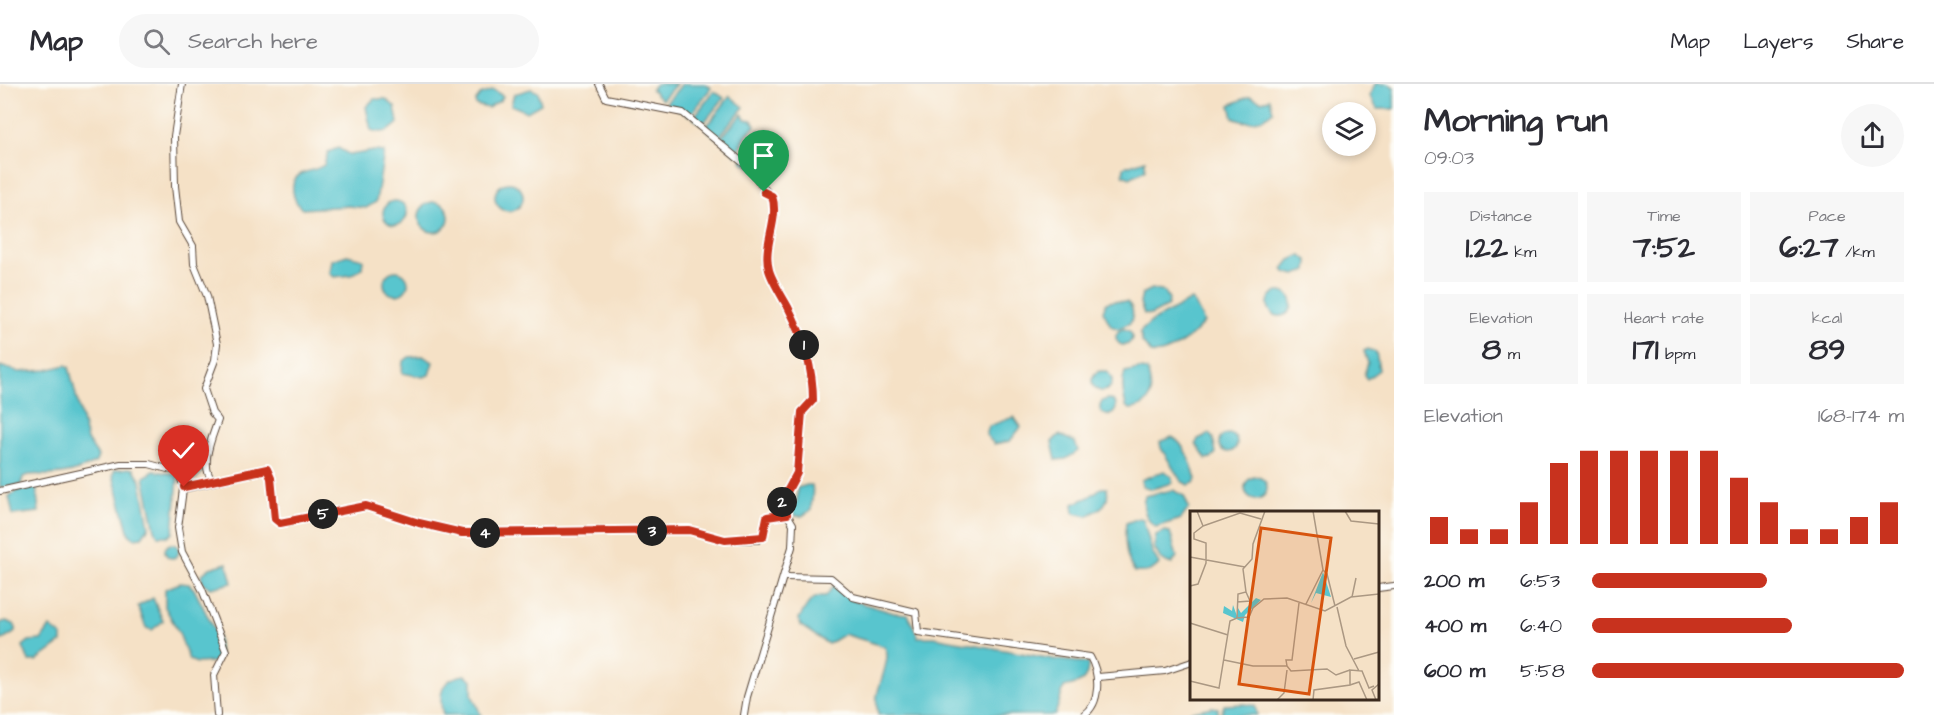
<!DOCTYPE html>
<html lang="en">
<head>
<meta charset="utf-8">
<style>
  :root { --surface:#fff; --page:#f7f7f7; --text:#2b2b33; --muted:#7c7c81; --line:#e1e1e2; --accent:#c8321e }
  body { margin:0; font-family:"Architects Daughter",sans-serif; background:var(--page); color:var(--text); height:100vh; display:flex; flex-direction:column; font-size:22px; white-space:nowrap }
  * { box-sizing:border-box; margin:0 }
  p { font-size:20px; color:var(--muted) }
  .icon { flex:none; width:33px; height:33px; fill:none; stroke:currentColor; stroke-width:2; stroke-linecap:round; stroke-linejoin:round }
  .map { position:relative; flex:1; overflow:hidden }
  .side { display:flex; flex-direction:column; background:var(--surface); width:540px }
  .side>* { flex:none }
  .buttons { position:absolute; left:1322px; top:18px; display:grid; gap:12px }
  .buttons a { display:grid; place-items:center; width:54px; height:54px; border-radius:50%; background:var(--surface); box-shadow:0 3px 9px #0003; font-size:30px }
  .pin { position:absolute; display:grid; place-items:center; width:51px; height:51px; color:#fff; margin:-62px -26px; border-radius:50% 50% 50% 0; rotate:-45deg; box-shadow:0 0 6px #0007 }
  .pin .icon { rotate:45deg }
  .km { position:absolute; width:30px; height:30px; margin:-15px; border-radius:50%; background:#222; color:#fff; font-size:16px; line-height:30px; text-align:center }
  .round { display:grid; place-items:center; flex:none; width:63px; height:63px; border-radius:32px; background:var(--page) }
  .summary { display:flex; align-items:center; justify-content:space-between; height:102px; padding:0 30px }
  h1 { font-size:33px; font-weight:700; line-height:45px }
  .metrics { display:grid; grid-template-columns:repeat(3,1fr); gap:9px; height:102px; padding:6px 30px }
  .metrics div { display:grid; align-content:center; border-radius:0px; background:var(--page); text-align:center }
  .metrics b { font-size:30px; font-weight:700 }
  .metrics small { font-size:16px; font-weight:400 }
  .metrics p { font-size:16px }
  .chart { height:168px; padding:12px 30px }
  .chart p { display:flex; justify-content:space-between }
  .chart svg { width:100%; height:108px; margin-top:6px; stroke:var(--accent); stroke-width:6 }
  ul { padding:0 30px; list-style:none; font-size:20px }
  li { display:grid; grid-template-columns:96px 72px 1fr; align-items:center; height:45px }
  li i { height:15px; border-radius:8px; background:var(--accent) }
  header { display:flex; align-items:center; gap:36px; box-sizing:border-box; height:84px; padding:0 30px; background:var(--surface); border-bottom:2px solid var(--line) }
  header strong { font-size:28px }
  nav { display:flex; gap:33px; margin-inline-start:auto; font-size:21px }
  .search { width:420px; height:54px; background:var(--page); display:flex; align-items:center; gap:15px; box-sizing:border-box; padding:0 21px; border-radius:33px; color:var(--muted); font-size:22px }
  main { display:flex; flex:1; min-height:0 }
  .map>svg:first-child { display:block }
  .water { fill:#58c5ce; stroke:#4a7876; stroke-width:1.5 }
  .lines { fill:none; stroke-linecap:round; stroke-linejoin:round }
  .street-casing { stroke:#574537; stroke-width:8 }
  .street { stroke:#fff; stroke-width:6 }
  .route-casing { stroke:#fff; stroke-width:12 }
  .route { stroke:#c8321e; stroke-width:8 }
  .inset-road { fill:none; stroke:#ab9883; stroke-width:1.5 }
  .view { fill:#d7540e; fill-opacity:0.15; stroke:#d7540e; stroke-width:3 }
  .inset-edge { fill:none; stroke:#3b2a1e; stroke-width:3 }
</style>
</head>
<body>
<header>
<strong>Map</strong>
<div class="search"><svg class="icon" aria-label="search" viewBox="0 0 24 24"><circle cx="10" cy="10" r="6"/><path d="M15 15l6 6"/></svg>Search here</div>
<nav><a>Map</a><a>Layers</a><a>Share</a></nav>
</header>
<main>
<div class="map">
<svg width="1394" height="631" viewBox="0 0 1394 631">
  <rect width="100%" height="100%" fill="#fdfcf7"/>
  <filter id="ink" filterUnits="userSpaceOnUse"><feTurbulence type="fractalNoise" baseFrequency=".0167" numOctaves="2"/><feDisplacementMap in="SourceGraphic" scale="12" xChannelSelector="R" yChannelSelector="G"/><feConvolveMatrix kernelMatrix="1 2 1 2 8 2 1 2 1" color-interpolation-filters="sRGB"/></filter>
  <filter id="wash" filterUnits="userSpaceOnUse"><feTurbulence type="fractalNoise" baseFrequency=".008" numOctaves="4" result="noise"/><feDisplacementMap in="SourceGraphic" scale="24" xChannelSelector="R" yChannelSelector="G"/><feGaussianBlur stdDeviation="1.35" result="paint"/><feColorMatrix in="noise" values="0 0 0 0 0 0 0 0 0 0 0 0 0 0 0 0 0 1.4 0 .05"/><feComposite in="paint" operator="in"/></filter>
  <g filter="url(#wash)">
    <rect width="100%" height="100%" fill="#f5e1c6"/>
    <g class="water">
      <path d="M656,0H676L662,16L651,5Z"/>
      <path d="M682,0H706L711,4L690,32L666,19Z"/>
      <path d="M1375,0H1389L1394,3V25H1377L1370,12Z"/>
      <path d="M531,5L538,8L541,20L527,28L511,21L514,10Z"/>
      <path d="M493,6L503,12L501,16L488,24L476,21L475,18L480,11Z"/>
      <path d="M714,7L724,14L702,41L693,34Z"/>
      <path d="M730,12L744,23L717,55L705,44Z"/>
      <path d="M1250,12L1261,17L1270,15L1273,27C1263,37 1247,41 1233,34L1230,21Z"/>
      <path d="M374,15H386L395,23L398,39C389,48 383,50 371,46L366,23Z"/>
      <path d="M742,30L745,35L752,36L755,42L747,50L736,71L719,56Z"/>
      <path d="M767,45L773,49V59L767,67L752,54L759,46L764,49Z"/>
      <path d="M751,60L774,76L771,87L761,89L741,77Z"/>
      <path d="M338,64L350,71L374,67L384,68L376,118L366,124L348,122L302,125C293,117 287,97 301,90C309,86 317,86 324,81L328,68Z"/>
      <path d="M1145,76V86L1130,94L1123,91L1124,83Z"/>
      <circle cx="509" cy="113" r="14"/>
      <circle cx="395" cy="129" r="12"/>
      <circle cx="434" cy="133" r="15"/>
      <path d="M347,171L363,175L362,184L351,191L334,193L330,189L332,176Z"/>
      <path d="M1301,171L1308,177L1307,187L1295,191L1285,188L1283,185L1290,176Z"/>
      <circle cx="396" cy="199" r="12"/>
      <path d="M1152,205L1165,208L1169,215L1168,222L1151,231L1144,230L1140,219L1142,210Z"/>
      <circle cx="1280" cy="220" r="12"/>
      <path d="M1191,216L1195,220L1204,238C1195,251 1167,273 1151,269L1142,258L1140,248L1152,237Z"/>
      <path d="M1114,217L1127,218C1134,224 1134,231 1130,239L1118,245L1111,242L1103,227L1106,219Z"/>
      <circle cx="1124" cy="253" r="8"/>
      <path d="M1368,265L1376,268L1379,286L1367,295L1364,291L1368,279L1364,267Z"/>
      <path d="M423,272L433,278L429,291L423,293L402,289L403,278L409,273Z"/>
      <path d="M66,281L69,283L87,356L98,372L96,378C82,386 64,391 48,391C39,391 31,389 23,393L21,401L0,404V282L19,288L47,286Z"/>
      <path d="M1139,285L1147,286C1153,305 1154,323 1130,325L1126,322C1123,311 1121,299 1125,288Z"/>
      <circle cx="1102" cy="297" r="10"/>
      <circle cx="1108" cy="323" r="8"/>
      <path d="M1014,333L1021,343L1010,357L994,360L986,351L989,342Z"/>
      <circle cx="1228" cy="359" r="9"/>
      <path d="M1209,350L1213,354L1216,369L1211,374L1206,375L1196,360L1198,355Z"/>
      <path d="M1059,351L1075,358L1078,367L1066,375L1056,376L1052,358Z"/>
      <path d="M1172,353C1185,359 1192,382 1196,395L1194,399L1188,401L1181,397L1161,364L1160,358Z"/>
      <path d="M192,371L200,375L203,387L193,396L188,395L184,382Z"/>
      <path d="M128,384L134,385L141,397L149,443L142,453L134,454L129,450L113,391L115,386Z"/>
      <path d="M154,387L175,390L178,393L173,449L169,452H158L155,446L144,393Z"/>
      <path d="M1164,387L1172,393V399L1152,405L1142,402L1141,396Z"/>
      <circle cx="1256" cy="404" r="11"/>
      <path d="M807,401H812C814,408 811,418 811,426L802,432H795L791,425L797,417V404Z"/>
      <path d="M36,402L39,428L13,431L9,412L19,406Z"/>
      <path d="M1101,404H1107C1110,421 1101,424 1087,432L1074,429L1073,420L1089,413Z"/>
      <path d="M1173,406L1184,412L1189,424L1181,435L1156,443C1146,437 1141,422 1145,412Z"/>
      <path d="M1139,434L1143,435L1152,467L1159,480C1152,488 1146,489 1135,488C1125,476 1124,454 1126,439Z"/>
      <path d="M1164,447L1170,448L1177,473L1172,480L1161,476L1154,463L1156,451Z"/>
      <circle cx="172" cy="467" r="7"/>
      <path d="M227,479L232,499L211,504L203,499L201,491L210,484Z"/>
      <path d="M180,499L189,500L194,505L218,553L220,572L214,578L197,579L189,576L179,549L165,523V505Z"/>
      <path d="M835,500L854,517L894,529L908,530L918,553H934L1058,576L1088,579C1088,598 1081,599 1064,603L1055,631H878C877,625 876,618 877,612C879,599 893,570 884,563C883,561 849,552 844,550L828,560L800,541L799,535C806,523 810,511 826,512Z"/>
      <path d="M153,514L163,537L152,546L146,544L138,522Z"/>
      <path d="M6,537L14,540L16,544L14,549L3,556L0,555V539Z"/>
      <path d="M50,543L62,552V558L36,577H29L23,562L29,557L41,556Z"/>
      <path d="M465,591L472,596V611L481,631H443C438,610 441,594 465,591Z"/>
      <path d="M1245,620L1255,622L1257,631H1221L1224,621Z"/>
      <path d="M1212,623L1218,624V631H1189L1188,628Z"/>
    </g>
  </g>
  <g filter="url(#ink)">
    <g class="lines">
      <g class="street-casing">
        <g id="street">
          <path d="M182,0L174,52L175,102L179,138L193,162L194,180L207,212L217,260L215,276L204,305L212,329L218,336C212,354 199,381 213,398L267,385L271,394L275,435L280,439L366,422L419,439L462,449L689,446L725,456H758L763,453L767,433L787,430"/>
          <path d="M599,0L606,14L683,29L754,88C758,103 774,110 775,122C776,144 762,164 769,186C772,196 781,209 786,219C802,250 813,281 813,316L802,328L797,389L782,417V422L793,440L792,463L747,613L744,631"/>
          <path d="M213,398L183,405L178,444L182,468L202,505L226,567L214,591L217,631"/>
          <path d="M0,407L121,380H149L175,387L179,390L184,403"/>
          <path d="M784,493L831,494L853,513L916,528L918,548L1090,573C1100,590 1101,619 1084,631"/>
          <path d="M1378,504L1394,502"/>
          <path d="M1098,593L1165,587L1192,578"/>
        </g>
      </g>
      <use href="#street" class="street"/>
    </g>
  </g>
  <g class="lines" filter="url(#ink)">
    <g class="route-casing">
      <path id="route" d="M184,403L267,385L271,394L275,435L280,439L366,422L419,439L462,449L689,446L725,456L763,453L767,433L787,430L782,417L797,389L802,328L813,316C813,283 803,252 788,223C782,212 772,197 769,186C762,161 780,135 772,112L764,108"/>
    </g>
    <use href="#route" class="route"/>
  </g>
  <g transform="translate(1190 427)">
    <rect width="189" height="189" fill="#f5e1c6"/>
    <path d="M133,61L141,86L126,82L121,92ZM66,87L71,89L55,104L53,111L33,102L34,95L42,100L43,94L47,105L48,97L51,102Z" fill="#58c5ce"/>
    <path class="inset-road" d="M155,0L161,10L189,13M13,15L50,2L71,8M0,46L55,56M133,59L137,63L145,95M0,75L8,73L16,52V32L4,28V22L13,15L7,0M162,86L166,67M47,91L60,90L56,81M116,93L133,59L123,0M147,96L156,135L169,160M46,107L59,106L63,97L74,88L97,87L135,100L161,86L189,83M0,112L38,124M164,148L189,141M34,149L63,155H97L96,149H102L109,92M97,155L101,160L137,158L146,164L160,159M0,170L29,177L40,110L47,107L48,83L56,81L53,58L62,48L63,33L75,0M160,174L169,171L177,189M87,189L94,182L97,159M123,189L124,179L160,174V159L172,160L179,177L184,175M186,189L182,179L189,173"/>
    <path class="view" d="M71,17L141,27L119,183L49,173Z"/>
    <rect width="189" height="189" class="inset-edge"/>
  </g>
</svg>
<div class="buttons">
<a><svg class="icon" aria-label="layers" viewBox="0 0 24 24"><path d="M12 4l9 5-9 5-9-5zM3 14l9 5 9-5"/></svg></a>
</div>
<div class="pin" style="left:764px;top:108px;background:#1e9e55"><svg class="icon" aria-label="arrive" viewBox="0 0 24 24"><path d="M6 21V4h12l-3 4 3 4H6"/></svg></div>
<div class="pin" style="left:184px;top:403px;background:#d93025"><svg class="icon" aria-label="check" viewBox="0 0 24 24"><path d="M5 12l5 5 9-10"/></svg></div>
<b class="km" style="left:804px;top:261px">1</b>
<b class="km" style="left:782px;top:418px">2</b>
<b class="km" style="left:652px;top:447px">3</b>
<b class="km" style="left:485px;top:449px">4</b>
<b class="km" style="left:323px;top:430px">5</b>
</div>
<section class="side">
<div class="summary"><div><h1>Morning run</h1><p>09:03</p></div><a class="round"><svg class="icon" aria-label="share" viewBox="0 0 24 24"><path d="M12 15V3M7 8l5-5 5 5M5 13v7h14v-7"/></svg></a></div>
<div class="metrics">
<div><p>Distance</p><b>1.22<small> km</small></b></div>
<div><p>Time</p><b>7:52</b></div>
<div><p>Pace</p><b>6:27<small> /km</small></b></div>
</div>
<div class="metrics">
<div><p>Elevation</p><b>8<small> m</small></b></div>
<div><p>Heart rate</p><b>171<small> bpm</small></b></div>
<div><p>kcal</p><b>89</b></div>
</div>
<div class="chart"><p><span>Elevation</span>168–174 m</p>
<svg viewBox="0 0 160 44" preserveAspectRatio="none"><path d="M5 44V33M15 44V38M25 44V38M35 44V27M45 44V11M55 44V6M65 44V6M75 44V6M85 44V6M95 44V6M105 44V17M115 44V27M125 44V38M135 44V38M145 44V33M155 44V27"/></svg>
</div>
<ul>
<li><b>200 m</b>6:53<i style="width:56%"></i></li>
<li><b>400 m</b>6:40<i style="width:64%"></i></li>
<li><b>600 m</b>5:58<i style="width:100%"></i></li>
</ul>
</section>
</main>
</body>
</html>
